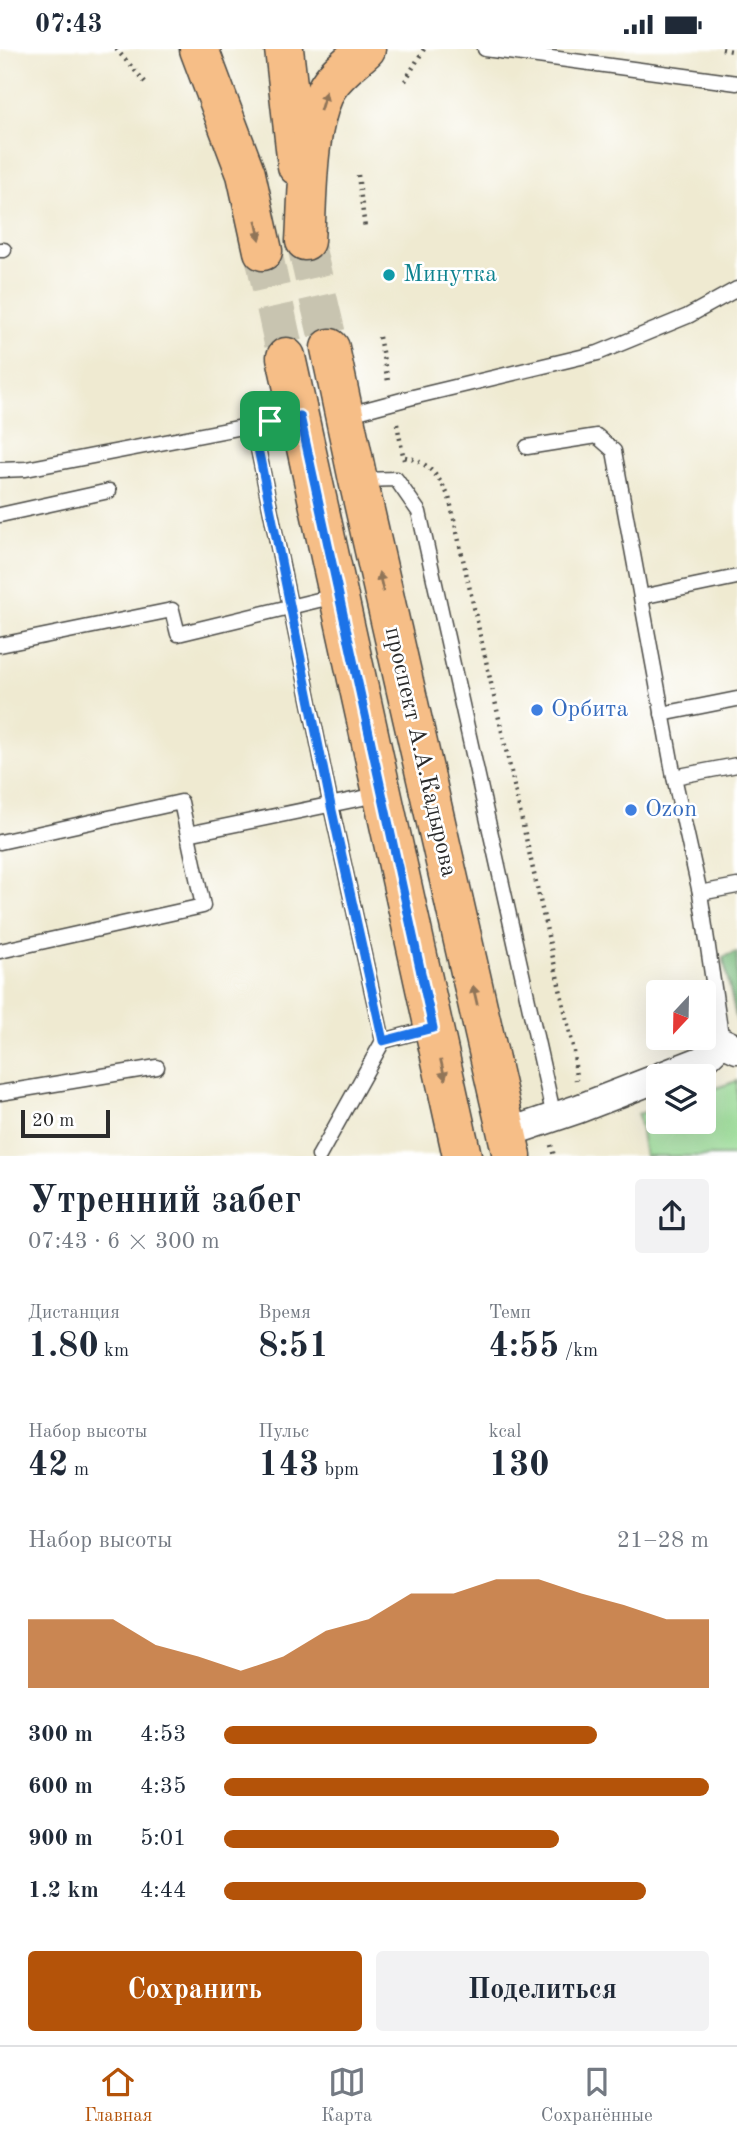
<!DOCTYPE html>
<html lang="ru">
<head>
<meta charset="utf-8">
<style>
  :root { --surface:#fff; --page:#f2f2f3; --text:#1f2937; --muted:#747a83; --line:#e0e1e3; --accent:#b45309 }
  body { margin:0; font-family:"Old Standard TT",serif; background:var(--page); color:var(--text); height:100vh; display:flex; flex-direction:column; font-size:26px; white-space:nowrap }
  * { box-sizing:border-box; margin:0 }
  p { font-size:23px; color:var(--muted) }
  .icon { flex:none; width:38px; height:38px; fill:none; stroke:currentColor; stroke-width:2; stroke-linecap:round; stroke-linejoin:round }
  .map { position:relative; height:1107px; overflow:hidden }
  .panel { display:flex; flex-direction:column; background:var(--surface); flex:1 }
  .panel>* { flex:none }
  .needle { width:46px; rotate:202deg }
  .tools { position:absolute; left:646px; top:931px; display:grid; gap:14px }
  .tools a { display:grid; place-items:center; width:70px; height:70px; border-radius:7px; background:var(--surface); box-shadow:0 7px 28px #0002; font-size:35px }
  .scale { position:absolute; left:21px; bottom:18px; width:89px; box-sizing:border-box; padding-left:7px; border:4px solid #2b2b2b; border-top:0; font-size:19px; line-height:24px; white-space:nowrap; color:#2b2b2b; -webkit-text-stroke:5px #fff; paint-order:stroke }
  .pin { position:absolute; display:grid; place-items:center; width:60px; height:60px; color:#fff; margin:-30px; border-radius:14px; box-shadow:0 4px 10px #0006 }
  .round { display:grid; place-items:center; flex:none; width:74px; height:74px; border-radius:7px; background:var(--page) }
  .overview { display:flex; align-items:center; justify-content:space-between; height:119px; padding:0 28px }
  h1 { font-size:38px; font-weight:700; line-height:52px }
  .metrics { display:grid; grid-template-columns:repeat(3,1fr); gap:10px; height:119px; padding:7px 28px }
  .metrics div { display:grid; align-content:center }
  .metrics b { font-size:35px; font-weight:700 }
  .metrics small { font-size:19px; font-weight:400 }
  .metrics p { font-size:19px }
  .chart { height:196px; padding:14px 28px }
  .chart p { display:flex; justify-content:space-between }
  .chart svg { width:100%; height:126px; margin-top:7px; fill:var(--accent); opacity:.7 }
  .action { display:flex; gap:14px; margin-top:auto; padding:14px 28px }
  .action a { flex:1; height:80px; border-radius:7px; background:var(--accent); color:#fff; font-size:28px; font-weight:700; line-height:80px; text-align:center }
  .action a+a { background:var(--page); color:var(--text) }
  ul { padding:0 28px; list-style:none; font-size:23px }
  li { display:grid; grid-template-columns:112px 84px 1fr; align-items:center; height:52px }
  li i { height:18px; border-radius:9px; background:var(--accent) }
  .status { display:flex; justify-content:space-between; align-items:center; height:49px; padding:0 35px; background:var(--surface); direction:ltr }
  .status svg { height:19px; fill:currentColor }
  .tab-bar { display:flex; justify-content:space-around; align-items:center; height:98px; border-top:2px solid var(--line); background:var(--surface); font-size:19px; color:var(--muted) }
  .tab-bar a { display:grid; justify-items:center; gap:4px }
  .tab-bar .active { color:var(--accent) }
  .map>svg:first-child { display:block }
  .green { fill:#95d992; stroke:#60825e; stroke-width:2 }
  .forest { fill:#78b97c; stroke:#527254; stroke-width:2 }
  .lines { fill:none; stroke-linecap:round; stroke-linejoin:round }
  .primary-tunnel { stroke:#c8c4b0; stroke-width:38; stroke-dasharray:38 19; stroke-linecap:butt }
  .service-casing { stroke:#484844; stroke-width:17 }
  .minor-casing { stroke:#484844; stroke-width:31 }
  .primary-casing { stroke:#484844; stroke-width:41 }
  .path { stroke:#484844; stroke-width:4.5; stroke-dasharray:2 5; stroke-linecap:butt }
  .service { stroke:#fff; stroke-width:14 }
  .minor { stroke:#fff; stroke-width:28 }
  .primary { stroke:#f6be87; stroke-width:38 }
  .oneway { fill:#907459 }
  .route-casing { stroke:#fff; stroke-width:14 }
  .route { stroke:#1a73e8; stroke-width:9 }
  .culture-dot { fill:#0f9aa8; stroke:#fff; stroke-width:2.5 }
  .shop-dot { fill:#3f7fe0; stroke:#fff; stroke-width:2.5 }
  .labels { text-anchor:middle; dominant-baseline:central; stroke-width:5; stroke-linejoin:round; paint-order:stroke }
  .culture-label { font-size:24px; fill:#0d838f; stroke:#fff; text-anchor:start }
  .shop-label { font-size:24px; fill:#366cbe; stroke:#fff; text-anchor:start }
  .street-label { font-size:24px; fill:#2b2b2b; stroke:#fff }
</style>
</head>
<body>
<div class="status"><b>07:43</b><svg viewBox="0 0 49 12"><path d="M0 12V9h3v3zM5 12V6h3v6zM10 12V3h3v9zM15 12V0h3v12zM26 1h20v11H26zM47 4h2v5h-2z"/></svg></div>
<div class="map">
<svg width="737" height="1107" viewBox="0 0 737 1107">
  <rect width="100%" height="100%" fill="#fff"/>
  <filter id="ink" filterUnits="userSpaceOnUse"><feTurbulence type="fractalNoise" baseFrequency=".0143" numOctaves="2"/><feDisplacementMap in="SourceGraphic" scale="14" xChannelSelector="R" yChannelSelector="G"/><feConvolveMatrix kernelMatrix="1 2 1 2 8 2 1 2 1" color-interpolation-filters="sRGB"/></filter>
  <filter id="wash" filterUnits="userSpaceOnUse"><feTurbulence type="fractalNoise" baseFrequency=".00686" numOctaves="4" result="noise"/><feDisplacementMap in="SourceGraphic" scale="28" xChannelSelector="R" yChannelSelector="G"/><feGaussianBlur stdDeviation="1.57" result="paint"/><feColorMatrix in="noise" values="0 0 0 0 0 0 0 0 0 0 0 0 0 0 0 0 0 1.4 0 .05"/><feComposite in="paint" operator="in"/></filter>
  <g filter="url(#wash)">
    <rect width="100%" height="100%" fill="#efead1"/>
    <path class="green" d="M737,1032V1107H645L638,1065L658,1059V1073H704V1043Z"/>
    <path class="forest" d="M737,903V973L723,908Z"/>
  </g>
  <g filter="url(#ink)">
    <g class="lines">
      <g class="primary-tunnel">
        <path d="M305,192L330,299"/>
        <path d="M263,202L286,308"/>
      </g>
      <g class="service-casing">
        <g id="service">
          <path d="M485,0L737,34"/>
          <path d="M0,201H4"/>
          <path d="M346,366L413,348L598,304L688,267L737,240"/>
          <path d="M253,375L331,757L383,992"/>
          <path d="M527,398L597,387L614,402L674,728L700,844L722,993"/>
          <path d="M0,421L26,420L299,367"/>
          <path d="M361,431L396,430L419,463L554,1068"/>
          <path d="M0,466L109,442"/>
          <path d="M641,548L737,528"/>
          <path d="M0,596L172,561L178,585L335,547"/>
          <path d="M662,665L737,650"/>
          <path d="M674,728L737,716"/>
          <path d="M188,785L382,745"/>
          <path d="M0,793L181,753L203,857L0,902"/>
          <path d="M700,844L737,837"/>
          <path d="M0,1044L157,1018"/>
          <path d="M319,1107L383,992L432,979"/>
        </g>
      </g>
      <g class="minor-casing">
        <g id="minor">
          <path d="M662,1027L703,1011L722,993L737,1000"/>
          <path d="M507,1084L578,1060L658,1029"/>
        </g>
      </g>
      <g class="primary-casing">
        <g id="primary">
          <path d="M199,0L246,125L263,202"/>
          <path d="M284,0L297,117"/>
          <path d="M305,192C308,146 306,85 325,43C333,26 353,12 366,0"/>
          <path d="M330,299L358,431L512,1107"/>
          <path d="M286,308L462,1107"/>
        </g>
      </g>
      <g class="path">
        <path d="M116,0L145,33"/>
        <path d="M722,0L737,3"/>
        <path d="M405,32L424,0"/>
        <path d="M358,126L365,179"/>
        <path d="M379,288L388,332"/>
        <path d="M397,375L404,411"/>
        <path d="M405,408C428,412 439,428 449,448L574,1002L576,1031"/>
        <path d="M551,1096L554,1107"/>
      </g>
      <use href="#service" class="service"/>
      <use href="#minor" class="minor"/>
      <use href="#primary" class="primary"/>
    </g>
    <defs><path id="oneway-solid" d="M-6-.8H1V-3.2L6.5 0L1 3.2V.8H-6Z" transform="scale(1.75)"/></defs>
    <g class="oneway">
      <use href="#oneway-solid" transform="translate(323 52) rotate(-73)"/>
      <use href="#oneway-solid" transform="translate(258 181) rotate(78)"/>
      <use href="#oneway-solid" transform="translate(381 533) rotate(-103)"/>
      <use href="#oneway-solid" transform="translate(475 946) rotate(-103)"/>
      <use href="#oneway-solid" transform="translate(443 1021) rotate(77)"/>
    </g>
  </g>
  <g class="lines" filter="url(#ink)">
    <g class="route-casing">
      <path id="route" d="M300,367L433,979L383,992L331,757L253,375Z"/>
    </g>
    <use href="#route" class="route"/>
  </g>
  <circle class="culture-dot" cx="389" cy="226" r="7"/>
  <g class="shop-dot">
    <circle cx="537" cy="661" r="7"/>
    <circle cx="631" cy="761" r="7"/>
  </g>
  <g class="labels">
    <g class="culture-label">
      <text x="403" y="226">Минутка</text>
    </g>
    <g class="shop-label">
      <text x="551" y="661">Орбита</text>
      <text x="645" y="761">Ozon</text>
    </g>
    <g class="street-label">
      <text transform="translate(420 703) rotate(77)">проспект А.А.Кадырова</text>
    </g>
  </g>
</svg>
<div class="tools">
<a><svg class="needle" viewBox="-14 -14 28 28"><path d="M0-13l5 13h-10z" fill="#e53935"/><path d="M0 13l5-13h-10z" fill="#747a83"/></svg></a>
<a><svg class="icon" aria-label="layers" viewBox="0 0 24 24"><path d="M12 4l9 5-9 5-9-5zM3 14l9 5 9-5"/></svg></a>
</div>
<div class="scale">20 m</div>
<div class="pin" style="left:270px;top:372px;background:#1e9e55"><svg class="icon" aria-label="arrive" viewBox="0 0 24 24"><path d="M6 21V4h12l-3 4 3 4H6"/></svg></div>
</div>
<section class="panel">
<div class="overview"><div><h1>Утренний забег</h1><p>07:43 · 6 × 300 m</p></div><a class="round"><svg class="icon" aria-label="share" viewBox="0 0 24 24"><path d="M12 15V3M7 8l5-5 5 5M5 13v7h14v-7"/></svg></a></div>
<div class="metrics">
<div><p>Дистанция</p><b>1.80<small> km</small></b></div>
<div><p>Время</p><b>8:51</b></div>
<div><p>Темп</p><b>4:55<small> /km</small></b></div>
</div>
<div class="metrics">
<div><p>Набор высоты</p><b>42<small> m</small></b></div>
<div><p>Пульс</p><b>143<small> bpm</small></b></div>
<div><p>kcal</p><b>130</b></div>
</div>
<div class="chart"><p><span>Набор высоты</span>21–28 m</p>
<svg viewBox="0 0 160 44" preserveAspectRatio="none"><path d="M0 44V20L10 20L20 20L30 29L40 33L50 38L60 33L70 24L80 20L90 11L100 11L110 6L120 6L130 11L140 15L150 20L160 20V44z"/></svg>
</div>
<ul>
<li><b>300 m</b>4:53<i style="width:77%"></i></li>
<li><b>600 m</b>4:35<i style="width:100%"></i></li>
<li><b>900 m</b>5:01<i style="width:69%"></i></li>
<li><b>1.2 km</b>4:44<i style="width:87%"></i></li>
</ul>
<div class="action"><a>Сохранить</a><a>Поделиться</a></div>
</section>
<nav class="tab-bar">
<a class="active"><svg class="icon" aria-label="home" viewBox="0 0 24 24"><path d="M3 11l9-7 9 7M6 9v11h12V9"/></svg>Главная</a>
<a><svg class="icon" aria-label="map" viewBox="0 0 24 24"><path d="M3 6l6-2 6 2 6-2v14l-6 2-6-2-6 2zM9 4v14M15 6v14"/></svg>Карта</a>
<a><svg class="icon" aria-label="saved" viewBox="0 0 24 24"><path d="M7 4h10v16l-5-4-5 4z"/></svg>Сохранённые</a>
</nav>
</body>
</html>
